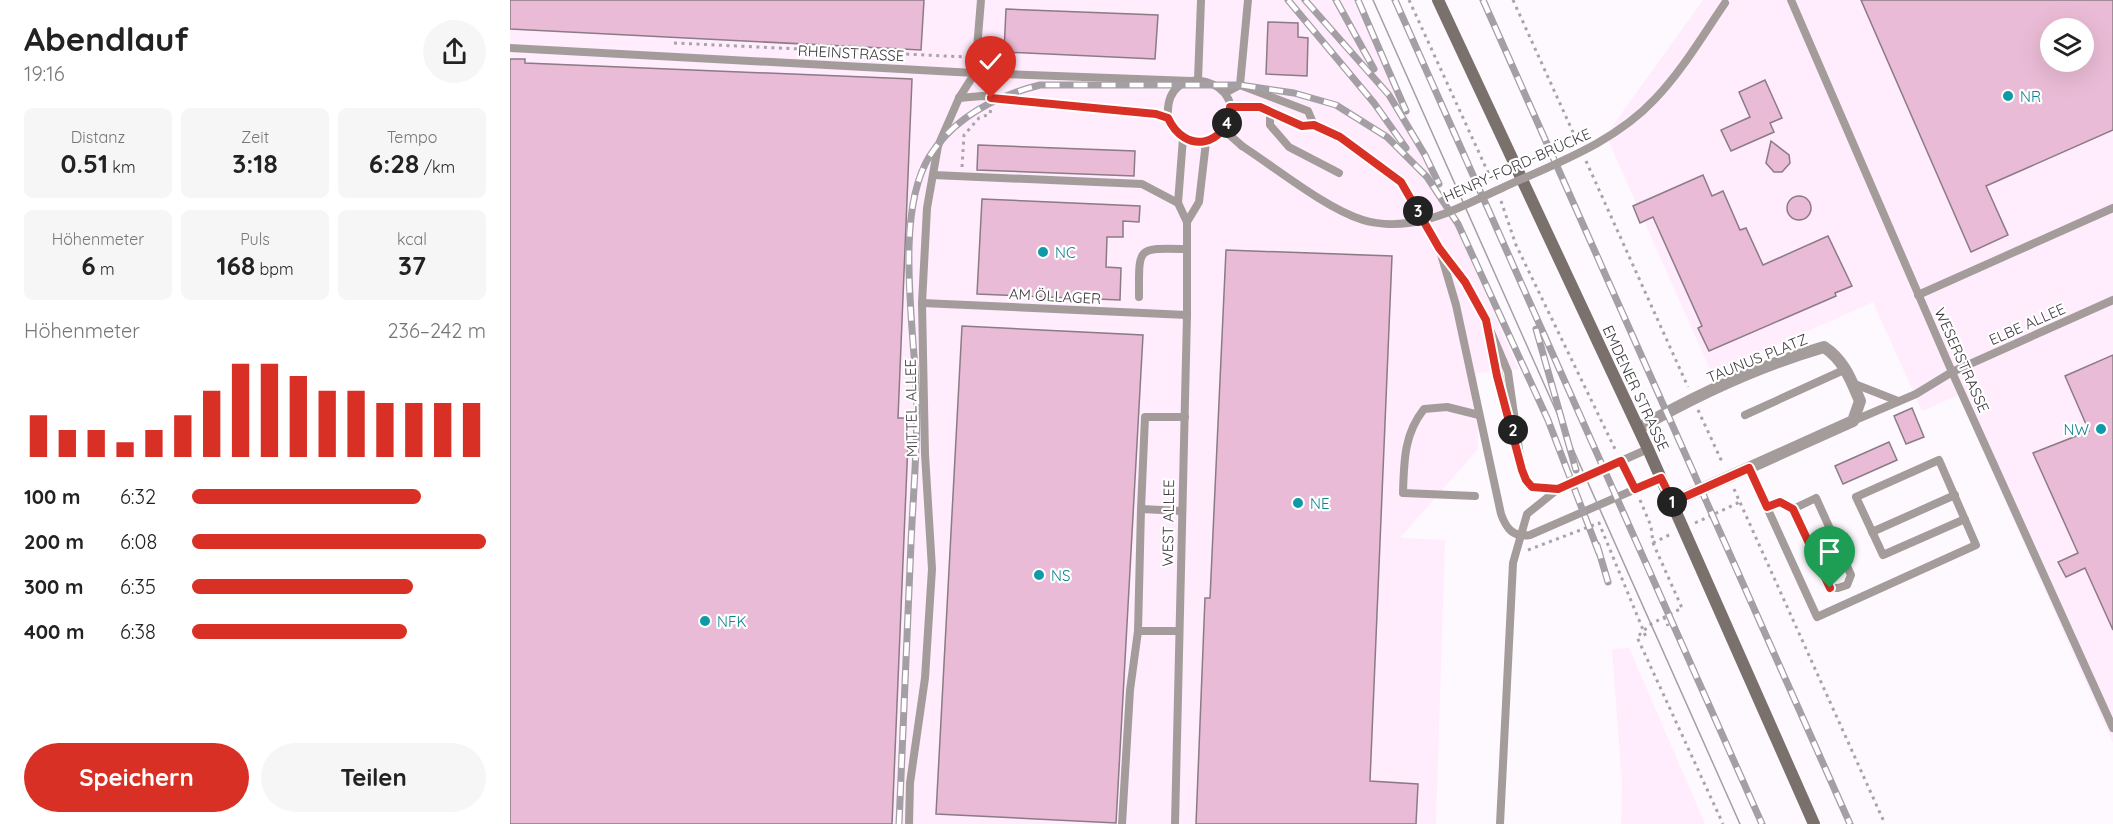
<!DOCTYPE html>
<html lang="de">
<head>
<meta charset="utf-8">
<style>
  :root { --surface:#fff; --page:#f6f6f6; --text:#222; --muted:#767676; --accent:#d93025 }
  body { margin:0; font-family:Quicksand,sans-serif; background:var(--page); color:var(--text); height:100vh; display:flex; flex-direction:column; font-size:22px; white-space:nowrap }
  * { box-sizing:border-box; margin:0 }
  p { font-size:20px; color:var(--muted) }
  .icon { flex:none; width:33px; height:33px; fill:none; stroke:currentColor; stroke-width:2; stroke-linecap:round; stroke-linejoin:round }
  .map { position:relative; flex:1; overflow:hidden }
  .panel { display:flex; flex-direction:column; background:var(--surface); width:510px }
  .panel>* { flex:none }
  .buttons { position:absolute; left:1530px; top:18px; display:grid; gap:12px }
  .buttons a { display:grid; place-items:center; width:54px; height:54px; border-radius:50%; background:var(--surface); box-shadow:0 6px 24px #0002; font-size:30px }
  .pin { position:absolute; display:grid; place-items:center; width:51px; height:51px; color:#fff; margin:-62px -26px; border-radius:50% 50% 50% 0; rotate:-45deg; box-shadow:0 0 6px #0007 }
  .pin .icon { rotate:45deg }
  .km { position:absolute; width:30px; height:30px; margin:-15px; border-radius:50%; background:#222; color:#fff; font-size:16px; line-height:30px; text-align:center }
  .round { display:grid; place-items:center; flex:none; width:63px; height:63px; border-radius:32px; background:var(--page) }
  .head { display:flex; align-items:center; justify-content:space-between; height:102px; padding:0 24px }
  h1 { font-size:33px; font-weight:800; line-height:45px }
  .metrics { display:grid; grid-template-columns:repeat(3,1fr); gap:9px; height:102px; padding:6px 24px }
  .metrics div { display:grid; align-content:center; border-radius:9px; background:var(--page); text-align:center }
  .metrics b { font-size:26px; font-weight:800 }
  .metrics small { font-size:16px; font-weight:400 }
  .metrics p { font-size:16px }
  .chart { height:168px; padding:12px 24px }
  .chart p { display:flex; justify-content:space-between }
  .chart svg { width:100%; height:108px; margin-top:6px; stroke:var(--accent); stroke-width:6 }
  .action { display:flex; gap:12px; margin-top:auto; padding:12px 24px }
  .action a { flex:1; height:69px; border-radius:36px; background:var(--accent); color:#fff; font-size:24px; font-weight:800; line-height:69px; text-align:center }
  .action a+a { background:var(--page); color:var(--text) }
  ul { padding:0 24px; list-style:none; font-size:20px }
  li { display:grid; grid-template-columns:96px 72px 1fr; align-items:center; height:45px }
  li i { height:15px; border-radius:8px; background:var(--accent) }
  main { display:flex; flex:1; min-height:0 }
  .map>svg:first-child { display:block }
  .built { fill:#ffecfd; fill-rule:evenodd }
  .building { fill:#eabbd6; stroke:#8a7b84; stroke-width:1.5; fill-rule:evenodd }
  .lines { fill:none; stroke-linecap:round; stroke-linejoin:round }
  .path { stroke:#a9a4a9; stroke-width:3; stroke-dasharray:3 4.5; stroke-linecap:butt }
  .lane { stroke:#a49c9a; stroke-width:8 }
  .street { stroke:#a49c9a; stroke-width:12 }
  .secondary { stroke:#7a706c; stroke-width:12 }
  .tram { stroke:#a49fa4; stroke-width:1.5 }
  .rail-casing { stroke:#a49fa4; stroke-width:7 }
  .rail { stroke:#fff; stroke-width:4.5; stroke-dasharray:14; stroke-linecap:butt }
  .lane-bridge { stroke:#a49c9a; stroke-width:8 }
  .route-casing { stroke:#fff; stroke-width:12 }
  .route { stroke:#d93025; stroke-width:8 }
  .culture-dot { fill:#0f9aa8; stroke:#fff; stroke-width:2 }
  .labels { text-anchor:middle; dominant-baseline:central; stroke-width:4.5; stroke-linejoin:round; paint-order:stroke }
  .street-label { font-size:15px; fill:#3d383d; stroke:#fff }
  .culture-label { font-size:15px; fill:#0d838f; stroke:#fff; text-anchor:start }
</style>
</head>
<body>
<main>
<section class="panel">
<div class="head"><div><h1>Abendlauf</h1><p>19:16</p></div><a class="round"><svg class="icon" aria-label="share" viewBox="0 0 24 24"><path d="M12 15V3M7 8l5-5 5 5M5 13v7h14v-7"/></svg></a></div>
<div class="metrics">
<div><p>Distanz</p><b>0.51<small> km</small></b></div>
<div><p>Zeit</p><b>3:18</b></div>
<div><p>Tempo</p><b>6:28<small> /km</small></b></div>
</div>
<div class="metrics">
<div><p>Höhenmeter</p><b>6<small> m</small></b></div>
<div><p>Puls</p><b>168<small> bpm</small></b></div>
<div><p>kcal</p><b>37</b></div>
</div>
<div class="chart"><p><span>Höhenmeter</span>236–242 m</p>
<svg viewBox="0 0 160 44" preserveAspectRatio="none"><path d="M5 44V27M15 44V33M25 44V33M35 44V38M45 44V33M55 44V27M65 44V17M75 44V6M85 44V6M95 44V11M105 44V17M115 44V17M125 44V22M135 44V22M145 44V22M155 44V22"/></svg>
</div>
<ul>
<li><b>100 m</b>6:32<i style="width:78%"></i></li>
<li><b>200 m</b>6:08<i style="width:100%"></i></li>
<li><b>300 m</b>6:35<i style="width:75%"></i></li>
<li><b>400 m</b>6:38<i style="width:73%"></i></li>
</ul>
<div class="action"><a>Speichern</a><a>Teilen</a></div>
</section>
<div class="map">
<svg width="1603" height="824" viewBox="0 0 1603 824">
  <rect width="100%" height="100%" fill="#fef9fe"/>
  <g class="built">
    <path d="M0,0H848L1008,369L967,373L968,449L890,538L935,540L926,824H0Z"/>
    <path d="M1193,0H1603V743L1448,395L1412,411L1363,302L1202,374L1096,135ZM1540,28H1574V62H1540Z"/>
    <path d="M1119,648L1195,824H1111L1112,782L1102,649Z"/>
  </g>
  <g class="building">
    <path d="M0,0H414L411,50L0,29Z"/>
    <path d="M1351,0H1603V130L1476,186L1498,235L1461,252ZM1540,28H1574V62H1540Z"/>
    <path d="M496,9L648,15L645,59L494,52Z"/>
    <path d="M758,22L788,23V37L798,38L797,76L756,74Z"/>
    <path d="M0,59H15V63L402,79L388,418H399L382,824H0Z"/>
    <path d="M1255,80L1272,118L1260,123L1264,132L1221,151L1211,130L1240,117L1229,92Z"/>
    <path d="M1261,141L1279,155L1280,163L1272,172H1264L1256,163Z"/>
    <path d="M468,145L625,151L624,176L467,170Z"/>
    <path d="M1193,175L1202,196L1213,191L1230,230L1236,228L1253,265L1318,236L1342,286L1325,293L1326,296L1199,351L1188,328L1192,326L1143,217L1130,223L1123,206Z"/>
    <circle cx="1289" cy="208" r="12"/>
    <path d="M472,199L630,206L629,222L613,221V237H597L596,267L611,268L610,300L467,294Z"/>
    <path d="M716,250L882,256L860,781L908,784L906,824H686L695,598H700Z"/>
    <path d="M452,326L633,335L606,823L426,814Z"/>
    <path d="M1603,355V630L1575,568L1556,577L1548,562L1568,553L1523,453L1579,431L1555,376Z"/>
    <path d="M1402,408L1414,437L1396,444L1384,416Z"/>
    <path d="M1379,442L1387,460L1333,484L1325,466Z"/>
  </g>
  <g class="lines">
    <g class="path">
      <path d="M899,0L982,181"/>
      <path d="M1003,0L1067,141"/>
      <path d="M164,43L457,57"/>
      <path d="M1076,161L1178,387"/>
      <path d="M452,167L454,135L469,118L480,114L481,107"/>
      <path d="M991,201L1006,245L1106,451"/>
      <path d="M1188,410L1213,464"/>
      <path d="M1224,489L1375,824"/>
      <path d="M1130,500L1141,526L1143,543L1172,608L1141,624L1127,637L1213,824"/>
      <path d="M1185,523L1230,502"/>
      <path d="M1143,543L1163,533"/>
      <path d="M1018,550L1089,523L1136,637"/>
      <path d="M1154,617L1158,626"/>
    </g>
    <g class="lane">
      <path d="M1281,0L1442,372L1603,728"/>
      <path d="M0,48L465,73L681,81"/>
      <path d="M688,80L691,0"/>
      <path d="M730,85L798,111L804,125"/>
      <path d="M730,85L738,0"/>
      <path d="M715,93L730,85"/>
      <path d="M449,98L472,96L646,114L658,118C668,139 697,154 714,130C747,83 653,53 658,118"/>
      <path d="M720,107H750L792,126L804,125L830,137L891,182L929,248L955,282L976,320L998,372L1012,470L1016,480L1022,487L1048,489L1138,449"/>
      <path d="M760,111V125L779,147L829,173"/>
      <path d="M714,130L732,146"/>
      <path d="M423,175L632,184L668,203"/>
      <path d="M677,222L689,202L696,142"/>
      <path d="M931,254L946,305L991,514C996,528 1003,538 1020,535L1151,478"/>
      <path d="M1408,295L1603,208"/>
      <path d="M629,297C629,246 626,248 677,249"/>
      <path d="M412,303L677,315"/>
      <path d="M980,337L1001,425"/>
      <path d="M1342,383L1388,401"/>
      <path d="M1235,415L1336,369"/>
      <path d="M1343,421L1406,394L1442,372L1603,300"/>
      <path d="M1239,468L1307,617L1466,545L1429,460L1346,497L1373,555L1455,519"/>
      <path d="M965,496L893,493C894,461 894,434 914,409L937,407L969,415"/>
      <path d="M1257,507L1270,502L1283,509L1319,588H1328L1337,585L1341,575L1306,498L1283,509"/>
      <path d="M631,509L628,631H669"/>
      <path d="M672,511L631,509L635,417H675"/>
      <path d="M1362,532L1445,495"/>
      <path d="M399,824L400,783L415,678L422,569L415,454L412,303L417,208L428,146L449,98L465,73L471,0"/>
      <path d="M612,824L620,690L628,631"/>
      <path d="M665,824L677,315V222L668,203L673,138"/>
      <path d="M990,824L1003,563L1017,514L1048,489"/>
    </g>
    <path class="street" d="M1129,428C1185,396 1252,365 1314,347C1334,360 1341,380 1350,401L1343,421L1163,502"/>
    <path class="secondary" d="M928,0L1138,449L1304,824"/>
    <path class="tram" d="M863,0L1230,824"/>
    <g class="rail-casing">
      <g id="rail">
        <path d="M778,0L864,103L896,148"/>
        <path d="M795,0L879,95L915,155L929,184"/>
        <path d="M826,0L864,69"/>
        <path d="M848,0L896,111"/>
        <path d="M885,0L1252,824"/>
        <path d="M973,0L1340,824"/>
        <path d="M1026,329L1066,470"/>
        <path d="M1087,545L1098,582"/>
        <path d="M389,824C393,730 397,637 401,543C403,498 407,452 407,407C406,338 383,217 419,157C444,117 486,96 530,85H730L784,93L826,105L877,137L917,177L948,224L1038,420L1089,553"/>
      </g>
    </g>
    <use href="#rail" class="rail"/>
    <path class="lane-bridge" d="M732,146C766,168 815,208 853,220C866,224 884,225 898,223C931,219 963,201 992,188C1046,163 1104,143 1145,99C1172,71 1193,35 1215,3"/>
  </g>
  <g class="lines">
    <g class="route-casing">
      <path id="route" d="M481,98L646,114L658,118C675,155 717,147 720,107H750L792,126L804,125L830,137L891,182L929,248L955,282L976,320L987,376L1012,470L1016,480L1022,487L1048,489L1111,461L1125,489L1151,478L1163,502L1239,468L1257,507L1270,502L1283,509L1320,588"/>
    </g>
    <use href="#route" class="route"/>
  </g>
  <g class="culture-dot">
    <circle cx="1498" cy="96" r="6"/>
    <circle cx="533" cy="252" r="6"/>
    <circle cx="1591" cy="429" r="6"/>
    <circle cx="788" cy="503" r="6"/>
    <circle cx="529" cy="575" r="6"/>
    <circle cx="195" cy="621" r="6"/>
  </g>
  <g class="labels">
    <g class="street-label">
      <text transform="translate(341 53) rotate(3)">RHEINSTRASSE</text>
      <text transform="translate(1007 165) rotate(-24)">HENRY-FORD-BRÜCKE</text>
      <text transform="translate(545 296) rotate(3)">AM ÖLLAGER</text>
      <text transform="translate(1517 324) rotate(-24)">ELBE ALLEE</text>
      <text transform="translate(1247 358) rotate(-22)">TAUNUS PLATZ</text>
      <text transform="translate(1452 360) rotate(66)">WESERSTRASSE</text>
      <text transform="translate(1126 388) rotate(65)">EMDENER STRASSE</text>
      <text transform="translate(401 408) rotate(-91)">MITTEL ALLEE</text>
      <text transform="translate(658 523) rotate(-89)">WEST ALLEE</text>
    </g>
    <g class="culture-label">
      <text x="1510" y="96">NR</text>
      <text x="545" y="252">NC</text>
      <text x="1579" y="429" text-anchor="end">NW</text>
      <text x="800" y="503">NE</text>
      <text x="541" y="575">NS</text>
      <text x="207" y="621">NFK</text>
    </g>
  </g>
</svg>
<div class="buttons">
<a><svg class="icon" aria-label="layers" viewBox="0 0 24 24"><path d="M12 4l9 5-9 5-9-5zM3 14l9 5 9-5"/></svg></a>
</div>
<div class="pin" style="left:1320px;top:588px;background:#1e9e55"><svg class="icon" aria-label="arrive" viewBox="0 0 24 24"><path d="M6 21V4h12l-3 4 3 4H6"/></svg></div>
<div class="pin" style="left:481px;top:98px;background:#d93025"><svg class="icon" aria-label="check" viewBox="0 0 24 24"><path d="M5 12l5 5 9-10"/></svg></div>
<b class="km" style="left:1162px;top:502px">1</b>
<b class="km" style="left:1003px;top:430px">2</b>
<b class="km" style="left:908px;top:211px">3</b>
<b class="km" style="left:717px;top:123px">4</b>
</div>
</main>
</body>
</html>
